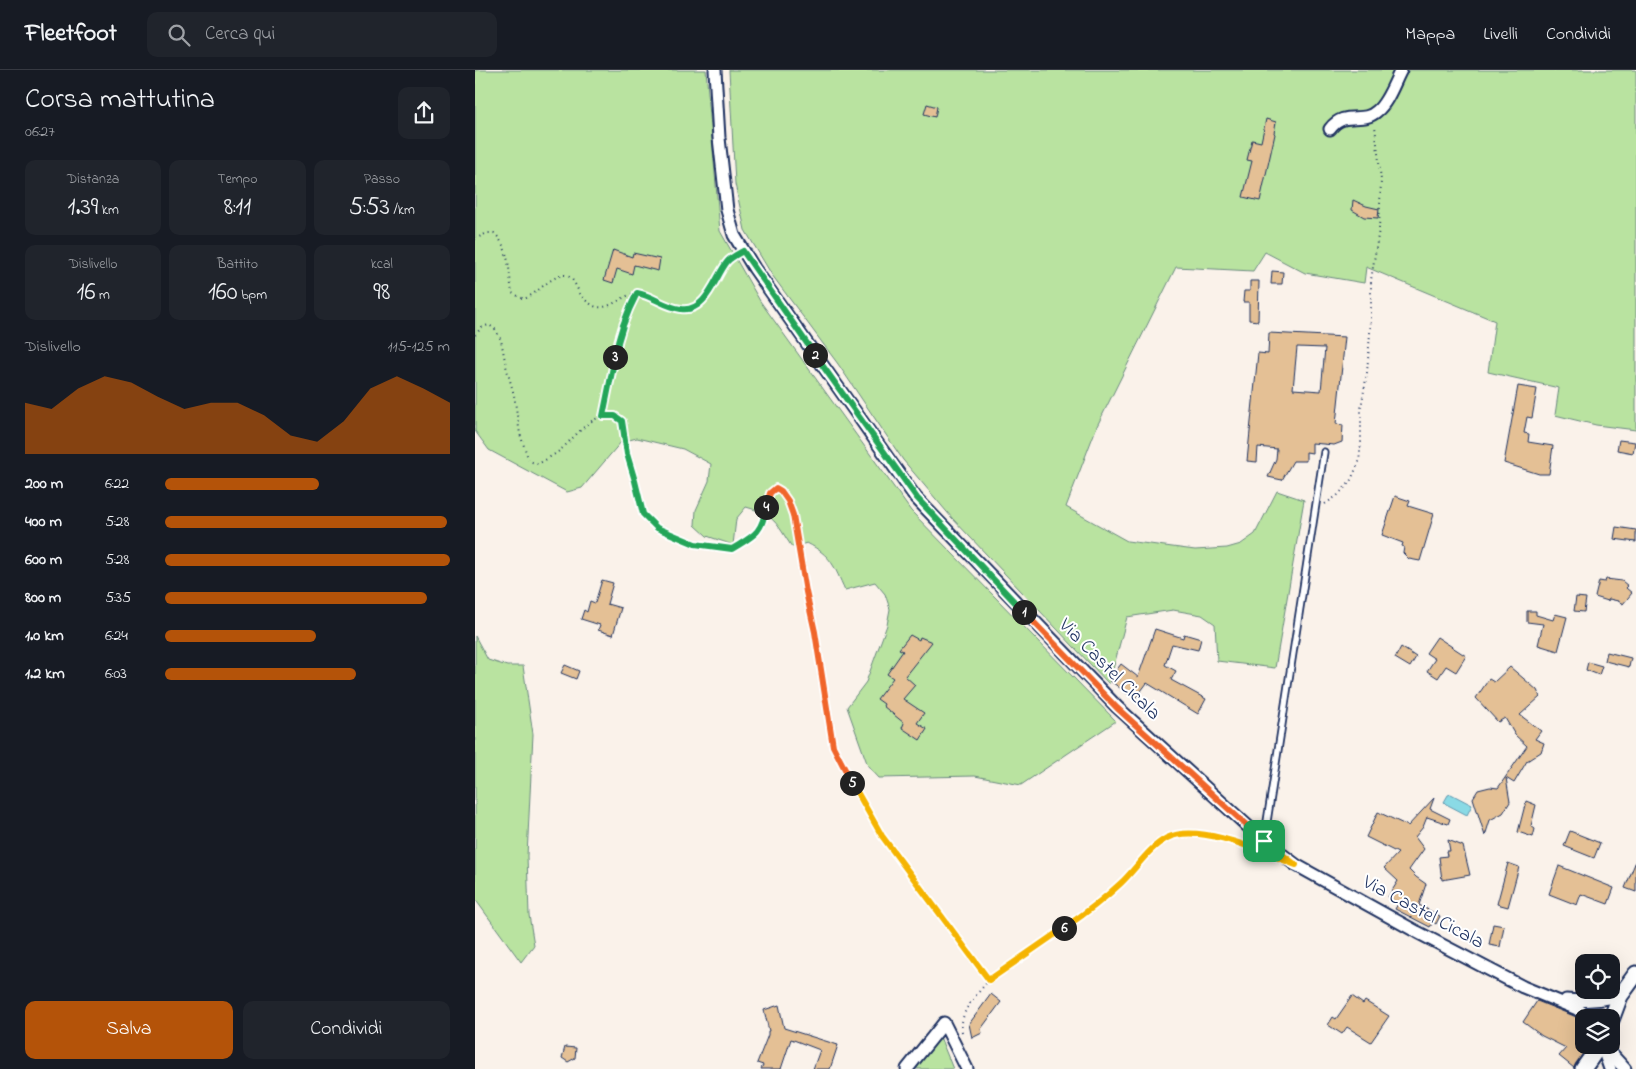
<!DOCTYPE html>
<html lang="it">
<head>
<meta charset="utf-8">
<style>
  :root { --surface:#171b24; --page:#20242c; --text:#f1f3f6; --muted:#9ea1a6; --line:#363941; --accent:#b45309 }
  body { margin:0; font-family:"Indie Flower",sans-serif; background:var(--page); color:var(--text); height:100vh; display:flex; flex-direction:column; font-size:19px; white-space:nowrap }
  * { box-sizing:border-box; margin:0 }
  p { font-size:16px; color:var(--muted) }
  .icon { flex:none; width:28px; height:28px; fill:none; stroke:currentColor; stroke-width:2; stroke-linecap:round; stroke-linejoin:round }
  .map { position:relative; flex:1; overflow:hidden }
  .panel { display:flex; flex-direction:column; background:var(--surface); width:475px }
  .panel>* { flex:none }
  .tools { position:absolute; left:1100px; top:884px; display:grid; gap:10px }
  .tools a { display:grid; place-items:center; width:45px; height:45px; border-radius:10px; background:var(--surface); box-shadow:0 5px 20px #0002; font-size:25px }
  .pin { position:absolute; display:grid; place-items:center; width:42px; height:42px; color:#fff; margin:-21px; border-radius:10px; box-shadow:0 2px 8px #0006 }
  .km { position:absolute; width:25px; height:25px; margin:-12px; border-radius:50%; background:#222; color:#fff; font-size:14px; line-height:25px; text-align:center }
  .round { display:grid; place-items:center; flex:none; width:52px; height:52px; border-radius:10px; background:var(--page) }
  .head { display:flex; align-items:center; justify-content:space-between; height:85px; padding:0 25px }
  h1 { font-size:28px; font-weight:600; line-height:38px }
  .stats { display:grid; grid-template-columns:repeat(3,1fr); gap:8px; height:85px; padding:5px 25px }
  .stats div { display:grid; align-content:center; border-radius:10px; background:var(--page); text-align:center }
  .stats b { font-size:25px; font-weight:600 }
  .stats small { font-size:14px; font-weight:400 }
  .stats p { font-size:14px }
  .chart { height:140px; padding:10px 25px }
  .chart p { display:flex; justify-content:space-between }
  .chart svg { width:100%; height:90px; margin-top:5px; fill:var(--accent); opacity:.7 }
  .action { display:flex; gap:10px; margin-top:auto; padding:10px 25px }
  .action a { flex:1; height:58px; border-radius:10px; background:var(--accent); color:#fff; font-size:20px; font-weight:600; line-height:58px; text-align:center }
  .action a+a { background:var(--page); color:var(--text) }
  ul { padding:0 25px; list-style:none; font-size:16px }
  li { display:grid; grid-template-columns:80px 60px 1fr; align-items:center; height:38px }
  li i { height:12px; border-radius:6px; background:var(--accent) }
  header { display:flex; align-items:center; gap:30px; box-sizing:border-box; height:70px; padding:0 25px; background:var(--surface); border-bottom:1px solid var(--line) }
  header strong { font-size:24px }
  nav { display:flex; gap:28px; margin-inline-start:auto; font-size:18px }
  .search { width:350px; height:45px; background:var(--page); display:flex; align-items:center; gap:12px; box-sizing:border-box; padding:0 18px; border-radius:10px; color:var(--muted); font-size:19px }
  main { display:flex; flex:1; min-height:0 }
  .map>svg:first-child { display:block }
  .green { fill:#b9e3a0; stroke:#6a897f }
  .water { fill:#8adae5; stroke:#5e96af }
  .building { fill:#e4c095; stroke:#1b2f5e; fill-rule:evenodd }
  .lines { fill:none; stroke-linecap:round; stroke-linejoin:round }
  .service-casing { stroke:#1b2f5e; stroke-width:9 }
  .minor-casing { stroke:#1b2f5e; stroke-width:15 }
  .tertiary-casing { stroke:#1b2f5e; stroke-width:19 }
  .path { stroke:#1b2f5e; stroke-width:2; stroke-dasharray:1 4; stroke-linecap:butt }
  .service { stroke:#fff; stroke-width:5.5 }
  .minor { stroke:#fff; stroke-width:11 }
  .tertiary { stroke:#fff; stroke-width:15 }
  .split-1-casing { stroke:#fff; stroke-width:10 }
  .split-2-casing { stroke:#fff; stroke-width:10 }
  .split-3-casing { stroke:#fff; stroke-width:10 }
  .split-4-casing { stroke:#fff; stroke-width:10 }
  .split-5-casing { stroke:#fff; stroke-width:10 }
  .split-6-casing { stroke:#fff; stroke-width:10 }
  .split-7-casing { stroke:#fff; stroke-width:10 }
  .split-1 { stroke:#f0652b; stroke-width:6 }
  .split-2 { stroke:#22a559; stroke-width:6 }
  .split-3 { stroke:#22a559; stroke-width:6 }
  .split-4 { stroke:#22a559; stroke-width:6 }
  .split-5 { stroke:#f0652b; stroke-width:6 }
  .split-6 { stroke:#f5b400; stroke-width:6 }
  .split-7 { stroke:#f5b400; stroke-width:6 }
  .labels { text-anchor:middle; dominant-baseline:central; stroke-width:4; stroke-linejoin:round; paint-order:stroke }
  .street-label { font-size:20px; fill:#1b2f5e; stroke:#fff }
</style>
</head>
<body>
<header>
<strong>Fleetfoot</strong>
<div class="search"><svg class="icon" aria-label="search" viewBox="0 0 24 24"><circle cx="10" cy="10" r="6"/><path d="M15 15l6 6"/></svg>Cerca qui</div>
<nav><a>Mappa</a><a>Livelli</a><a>Condividi</a></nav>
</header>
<main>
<section class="panel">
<div class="head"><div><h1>Corsa mattutina</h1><p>06:27</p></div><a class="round"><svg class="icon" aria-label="share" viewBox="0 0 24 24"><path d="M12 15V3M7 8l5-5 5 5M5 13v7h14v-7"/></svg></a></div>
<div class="stats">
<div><p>Distanza</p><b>1.39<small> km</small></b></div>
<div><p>Tempo</p><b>8:11</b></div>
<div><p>Passo</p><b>5:53<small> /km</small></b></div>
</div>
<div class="stats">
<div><p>Dislivello</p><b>16<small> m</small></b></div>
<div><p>Battito</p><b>160<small> bpm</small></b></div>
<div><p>kcal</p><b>98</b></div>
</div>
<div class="chart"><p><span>Dislivello</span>115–125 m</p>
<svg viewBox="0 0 160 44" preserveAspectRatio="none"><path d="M0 44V19L10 22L20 12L30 6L40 9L50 16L60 22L70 19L80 19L90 25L100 35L110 38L120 28L130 12L140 6L150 12L160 19V44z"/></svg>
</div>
<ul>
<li><b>200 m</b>6:22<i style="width:54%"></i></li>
<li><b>400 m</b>5:28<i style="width:99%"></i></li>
<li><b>600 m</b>5:28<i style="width:100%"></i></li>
<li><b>800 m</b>5:35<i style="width:92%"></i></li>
<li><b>1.0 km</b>6:24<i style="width:53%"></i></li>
<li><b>1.2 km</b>6:03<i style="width:67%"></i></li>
</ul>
<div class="action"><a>Salva</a><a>Condividi</a></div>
</section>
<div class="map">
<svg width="1161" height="999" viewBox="0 0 1161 999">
  <rect width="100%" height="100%" fill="#faf2ea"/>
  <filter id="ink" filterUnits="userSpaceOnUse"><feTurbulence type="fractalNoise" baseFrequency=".02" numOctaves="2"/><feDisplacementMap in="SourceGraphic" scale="10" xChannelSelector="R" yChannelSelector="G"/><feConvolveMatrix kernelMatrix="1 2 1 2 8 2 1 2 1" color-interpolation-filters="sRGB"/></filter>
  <g filter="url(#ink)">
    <g class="green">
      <path d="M0,0H231L245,161L285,231L436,441L641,651L546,715L500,706L404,708L393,696L372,637L391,612L412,555L415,539L410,524L400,512L370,520C359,496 357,486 332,473L317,477C301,453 300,445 271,437L261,449L258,475L232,466L220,455L221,440L234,411L236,394L208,379L162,368L146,372L107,418L92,422L14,380L0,361Z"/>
      <path d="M254,0H1161V360L1121,355L1080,345L1084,318L1013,302L1020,251L891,197L889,213L830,203L790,182L778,201L701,197L622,356L591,437L652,471L720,480L752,478L766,474L780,464L802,421L829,430L800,598L742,591L740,554L727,545L698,540L652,547L634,614L477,448L428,390L363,294L297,205L270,160L260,114Z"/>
      <path d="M0,566L13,590L32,596H48L58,664L52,786L54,845L59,875L46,892L0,829Z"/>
      <path d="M465,967L478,999H441Z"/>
    </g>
    <path class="water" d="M976,724L997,735L992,745L971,734L969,732L973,725Z"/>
    <g class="building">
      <path d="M452,34L462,37L460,47L449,44Z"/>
      <path d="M791,49L801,52L799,63L800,64L785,131L768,127L777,91L772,90L777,70L786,72Z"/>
      <path d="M878,130L891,136L904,139L903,148L889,147L877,140Z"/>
      <path d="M138,180L157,187L158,183L185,189L183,201L159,195L157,204L142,199L138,213L129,210Z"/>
      <path d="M797,201L808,202L807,214H796Z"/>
      <path d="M775,211H784L783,251L774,250V232H768L769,221H775Z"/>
      <path d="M794,263L870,267L861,354L868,355L867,372L859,375L837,373V383L831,382V391H818L807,410L793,407L801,389L802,379L783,377L782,392L772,391L783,283L793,284ZM822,277L850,278L846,321L818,319Z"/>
      <path d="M1043,316L1062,319L1057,348L1052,347L1049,363L1054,364L1053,372L1078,376L1074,404H1064L1029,393Z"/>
      <path d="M1144,370L1160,372L1158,383L1142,380Z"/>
      <path d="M920,426L935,431L933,436L959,444L945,491L934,489L928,483L929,477L927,476L928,473L907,465Z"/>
      <path d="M1141,457L1161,460V472L1139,469Z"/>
      <path d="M1131,509L1147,511L1153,516L1151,518L1157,523L1148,534L1143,531L1134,529L1133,531L1120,527L1124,511L1130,512Z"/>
      <path d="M127,510L138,513L132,534L146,538L138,565L123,560L125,555L106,549L109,540L112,542L115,531L120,533Z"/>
      <path d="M1101,527L1111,528L1109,542L1099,541Z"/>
      <path d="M1052,541H1061V545L1078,550L1080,544L1092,547L1083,581L1063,575L1068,554L1052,552Z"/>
      <path d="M680,559L708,568L709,564L726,569L723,580L697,574L690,595L701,601L696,610L731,629L723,644L672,613L660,629L634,610L646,594L663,607Z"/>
      <path d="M435,565L444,570L445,567L457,572L430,606L440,615L428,629L449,643L442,653L452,659L445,670L427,658L429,653L408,636L409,634L402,629L418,608L412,604L428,581L424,579Z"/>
      <path d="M962,567L991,586L981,602L971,596L963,608L952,601L960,589L951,583Z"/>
      <path d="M926,577L941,587L935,597L920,588Z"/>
      <path d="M1132,582L1156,588L1154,597L1130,591Z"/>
      <path d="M1113,592L1127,596L1124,605L1111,600Z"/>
      <path d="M90,595L104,601L101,609L86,603Z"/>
      <path d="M1035,597L1062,620L1065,627L1045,645L1066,661L1060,669L1069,673L1066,682L1052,691L1039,713L1031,708L1035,732L1028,743L1015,750L1010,766L998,728L1003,720L1015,717L1023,718L1052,676L1040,665L1030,648L1023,652L1001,628L1014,609L1019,612Z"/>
      <path d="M959,728L955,739L975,749L973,754L952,747L948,757L940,767L949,779L934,800L941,807L951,814L944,835L965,846L961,854L958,852L955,857L920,839L923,834L913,827L923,811L909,798L923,783L891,767L903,742L933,756Z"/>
      <path d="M1051,731L1061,735L1056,756L1060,759L1058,767L1043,762Z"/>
      <path d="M1095,761L1125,773L1119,788L1089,776Z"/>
      <path d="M973,770L988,776L995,805L967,810L964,787L972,786L971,781H975Z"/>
      <path d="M1161,791V822L1150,818Z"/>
      <path d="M1033,793L1044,797L1033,837L1022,834Z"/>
      <path d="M1084,796L1139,818L1133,834L1106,824L1102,835L1074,824Z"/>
      <path d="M1018,854L1029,856L1025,877L1014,875Z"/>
      <path d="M516,924L526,932L506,959L507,963L497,968L494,954Z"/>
      <path d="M877,926L888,934L890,931L914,946L896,972L872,957L867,964L853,955L858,947L861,949Z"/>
      <path d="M1062,931L1099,946L1109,952V975H1114L1099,998L1084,986L1091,978L1067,966L1048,952Z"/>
      <path d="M304,935L309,958L363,975L355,999H338L345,980L316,969L306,999H286L288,995L282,993L293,965V961H294L289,940Z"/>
      <path d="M90,977L101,978L100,988L93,992L87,988Z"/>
    </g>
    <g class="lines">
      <g class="service-casing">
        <path id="service" d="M789,771L849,382"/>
      </g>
      <g class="minor-casing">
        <g id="minor">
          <path d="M240,0L244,68L252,140L259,165L279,198L441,428L642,637L789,771L821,795L942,862L1015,900L1048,917L1102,939L1116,948"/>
          <path d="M855,59C870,39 887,55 902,41C913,32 919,13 926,0"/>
          <path d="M1091,930C1110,932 1127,930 1145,926"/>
          <path d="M1128,975L1150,999"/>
          <path d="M1128,979L1135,999"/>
          <path d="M432,999L469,953L492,999"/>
        </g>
      </g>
      <g class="tertiary-casing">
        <g id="tertiary">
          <path d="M1136,950L1145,926L1161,904"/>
          <path d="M1108,999L1125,975"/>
        </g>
      </g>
      <g class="path">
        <path d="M0,169L12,163H19C35,177 34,204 37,223L49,229C62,224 73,208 88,205C98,204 102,220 107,227C110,230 115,234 119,236C134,242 148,224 162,223C180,221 197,250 219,236C240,225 241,198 260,186"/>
        <path d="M0,265L7,257L14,255L20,259L26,270L31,296L39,325L45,364L54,391L63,394C70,390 77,386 83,382C101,368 121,333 147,351L152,384L160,411L168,444L183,458L220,474L257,479C268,472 281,466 287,454C294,441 286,428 301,418L306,421L313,431L318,445L331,522L340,562L358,676L375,710L407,766L514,910C559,881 603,850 644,815C659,802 675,776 693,768C716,758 757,769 779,778"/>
        <path d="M128,346L144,263L154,239L162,224"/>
        <path d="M850,434L862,426L875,412L884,392L886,372V338L892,303L896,250V210L904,159L906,110L900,56"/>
        <path d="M487,962C484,941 501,926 513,911"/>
      </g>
      <use href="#service" class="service"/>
      <use href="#minor" class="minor"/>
      <use href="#tertiary" class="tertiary"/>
    </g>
  </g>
  <g class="lines" filter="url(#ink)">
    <g class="split-1-casing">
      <path id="split-1" d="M549,542L642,638L789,771"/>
    </g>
    <g class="split-2-casing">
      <path id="split-2" d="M340,285L442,428L549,542"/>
    </g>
    <g class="split-3-casing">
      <path id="split-3" d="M140,287C144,263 151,244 162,223C178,226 190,237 206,239C231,243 240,207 252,192C256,187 263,184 268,181L340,285"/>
    </g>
    <g class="split-4-casing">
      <path id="split-4" d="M140,287L128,346H140L147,351L152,384L160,411L168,444L182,458L220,474L257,479C278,466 287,464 291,437"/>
    </g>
    <g class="split-5-casing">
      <path id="split-5" d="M291,437L295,423L301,418L306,421L313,431L318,445L331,522L340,562L358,676L377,713"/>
    </g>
    <g class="split-6-casing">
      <path id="split-6" d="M377,713L407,766L514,910L589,858"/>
    </g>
    <g class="split-7-casing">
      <path id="split-7" d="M589,858C608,845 628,830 646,813C661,799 673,778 692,768C724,752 790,783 821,795L789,771"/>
    </g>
    <use href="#split-1" class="split-1"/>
    <use href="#split-2" class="split-2"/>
    <use href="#split-3" class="split-3"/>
    <use href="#split-4" class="split-4"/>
    <use href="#split-5" class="split-5"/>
    <use href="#split-6" class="split-6"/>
    <use href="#split-7" class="split-7"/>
  </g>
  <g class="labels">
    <g class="street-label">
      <text transform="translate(634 600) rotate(45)">Via Castel Cicala</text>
      <text transform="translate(948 843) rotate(28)">Via Castel Cicala</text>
    </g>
  </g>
</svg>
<div class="tools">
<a><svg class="icon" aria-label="locate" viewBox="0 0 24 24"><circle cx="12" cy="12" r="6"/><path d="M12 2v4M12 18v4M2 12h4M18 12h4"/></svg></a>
<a><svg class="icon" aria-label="layers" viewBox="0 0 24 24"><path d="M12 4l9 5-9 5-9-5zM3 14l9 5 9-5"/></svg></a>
</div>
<div class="pin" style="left:789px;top:771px;background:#1e9e55"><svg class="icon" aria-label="arrive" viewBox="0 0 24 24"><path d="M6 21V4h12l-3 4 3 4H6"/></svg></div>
<b class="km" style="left:549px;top:542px">1</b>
<b class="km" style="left:340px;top:285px">2</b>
<b class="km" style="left:140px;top:287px">3</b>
<b class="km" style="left:291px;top:437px">4</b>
<b class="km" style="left:377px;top:713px">5</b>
<b class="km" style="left:589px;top:858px">6</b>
</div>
</main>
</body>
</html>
